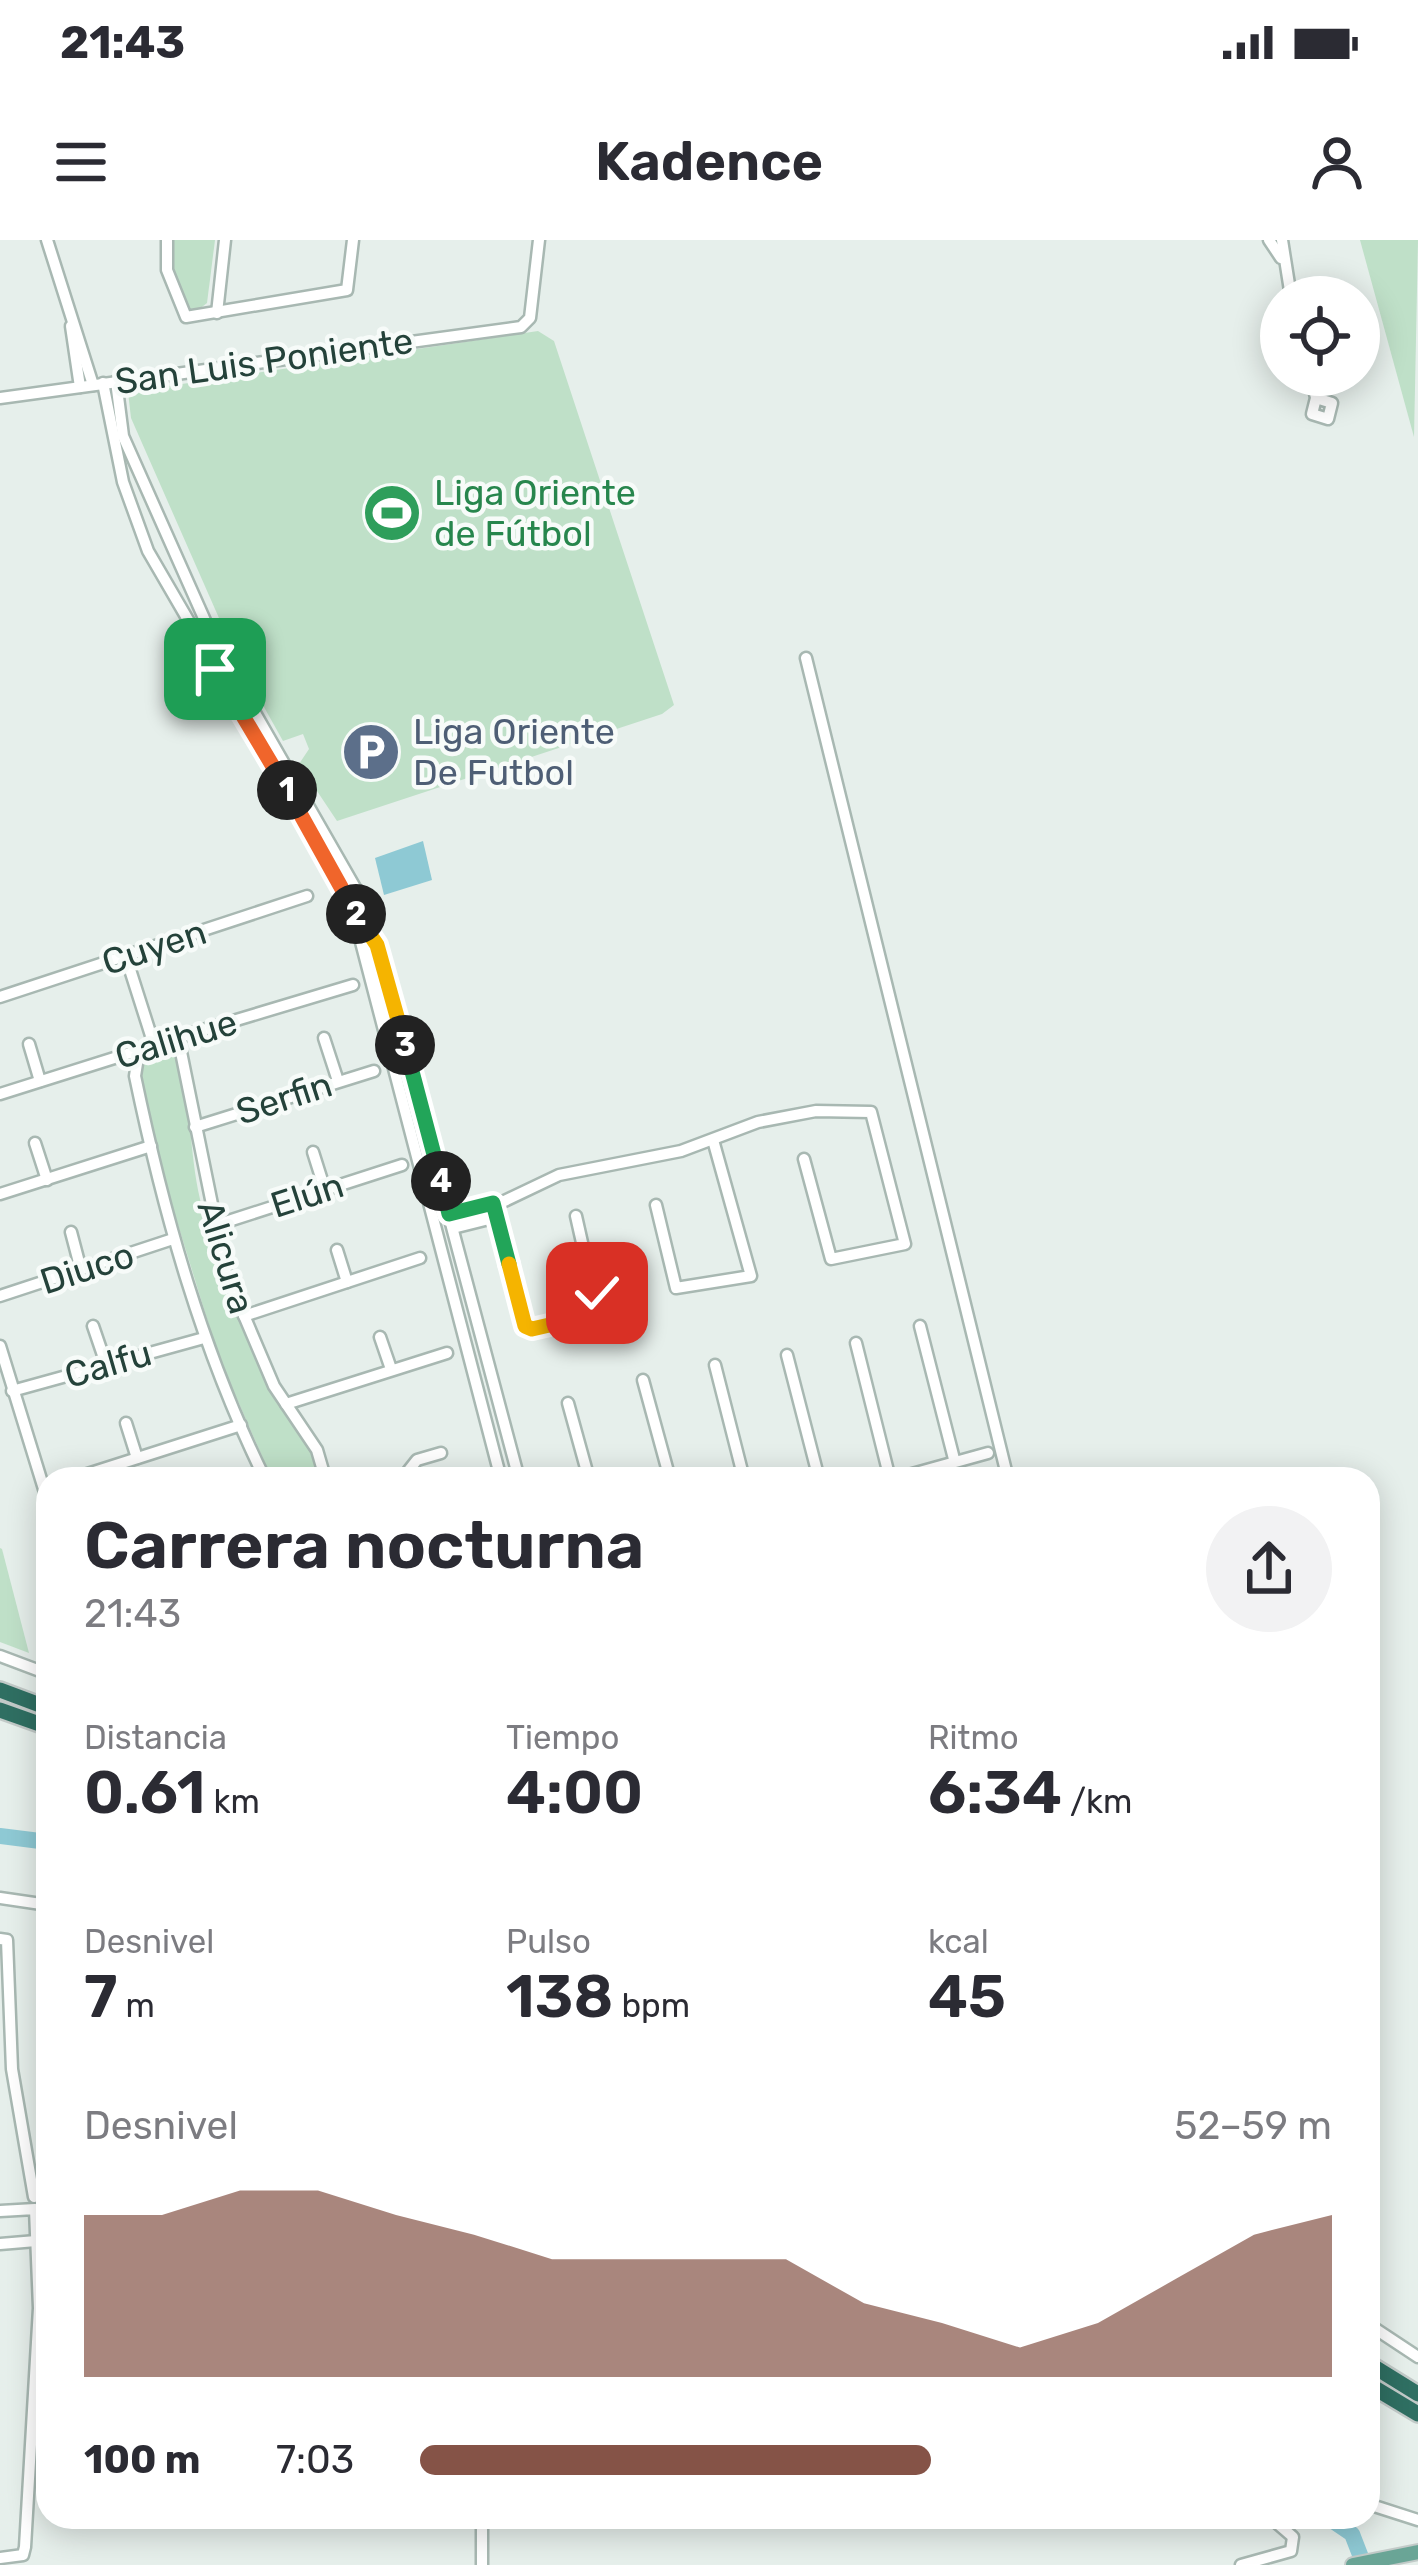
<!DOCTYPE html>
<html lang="es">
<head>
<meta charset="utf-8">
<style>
  :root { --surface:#fff; --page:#f2f2f3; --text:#2b2b33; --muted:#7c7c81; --accent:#855347 }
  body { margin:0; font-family:Rubik,sans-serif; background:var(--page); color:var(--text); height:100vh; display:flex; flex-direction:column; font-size:45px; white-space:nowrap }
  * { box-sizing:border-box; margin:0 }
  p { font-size:39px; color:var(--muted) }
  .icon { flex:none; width:66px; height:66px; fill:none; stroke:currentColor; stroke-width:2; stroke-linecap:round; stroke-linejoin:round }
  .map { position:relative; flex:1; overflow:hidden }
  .side { position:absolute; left:36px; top:1227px; width:1344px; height:1062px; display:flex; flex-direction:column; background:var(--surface); border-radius:36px; box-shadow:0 6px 30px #0003 }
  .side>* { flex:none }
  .controls { position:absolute; left:1260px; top:36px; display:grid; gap:24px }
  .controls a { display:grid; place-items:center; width:120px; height:120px; border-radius:50%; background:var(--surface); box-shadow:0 6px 30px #0003; font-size:60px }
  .pin { position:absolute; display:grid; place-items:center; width:102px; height:102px; color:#fff; margin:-51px; border-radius:24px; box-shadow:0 6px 18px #0006 }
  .km { position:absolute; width:60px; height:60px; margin:-30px; border-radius:50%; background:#222; color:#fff; font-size:33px; line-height:60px; text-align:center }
  .round { display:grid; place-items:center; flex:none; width:126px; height:126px; border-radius:63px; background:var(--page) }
  .headline { display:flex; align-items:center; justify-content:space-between; height:204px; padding:0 48px }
  h1 { font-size:66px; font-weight:600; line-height:90px }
  .stats { display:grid; grid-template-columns:repeat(3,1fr); gap:18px; height:204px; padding:12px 48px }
  .stats div { display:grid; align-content:center }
  .stats b { font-size:60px; font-weight:600 }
  .stats small { font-size:33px; font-weight:400 }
  .stats p { font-size:33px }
  .chart { height:336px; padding:24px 48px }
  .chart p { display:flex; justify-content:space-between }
  .chart svg { width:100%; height:216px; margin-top:12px; fill:var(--accent); opacity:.7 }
  ul { padding:0 48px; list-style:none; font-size:39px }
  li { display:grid; grid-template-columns:192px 144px 1fr; align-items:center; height:90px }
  li i { height:30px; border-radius:15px; background:var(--accent) }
  .status { display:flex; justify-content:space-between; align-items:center; height:84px; padding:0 60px; background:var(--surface); direction:ltr }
  .status svg { height:33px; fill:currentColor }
  header { display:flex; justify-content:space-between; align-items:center; height:156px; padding:0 48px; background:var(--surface); font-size:54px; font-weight:600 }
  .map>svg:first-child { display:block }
  .green { fill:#bfe0c8 }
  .water { fill:#8ec9d4 }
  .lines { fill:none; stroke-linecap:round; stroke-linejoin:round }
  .river { stroke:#8ec9d4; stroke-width:16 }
  .minor-casing { stroke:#a8b8b2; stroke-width:15 }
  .major-casing { stroke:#c2cac8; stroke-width:18 }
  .highway-casing { stroke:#c2cac8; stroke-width:20 }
  .minor { stroke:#fff; stroke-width:10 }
  .major { stroke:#6aa596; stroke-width:14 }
  .highway { stroke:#2f6f62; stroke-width:15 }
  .split-1-casing { stroke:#fff; stroke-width:24 }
  .split-2-casing { stroke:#fff; stroke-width:24 }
  .split-3-casing { stroke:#fff; stroke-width:24 }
  .split-4-casing { stroke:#fff; stroke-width:24 }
  .split-5-casing { stroke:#fff; stroke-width:24 }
  .split-6-casing { stroke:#fff; stroke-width:24 }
  .split-1 { stroke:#f0652b; stroke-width:15 }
  .split-2 { stroke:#f0652b; stroke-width:15 }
  .split-3 { stroke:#f5b400; stroke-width:15 }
  .split-4 { stroke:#22a559; stroke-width:15 }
  .split-5 { stroke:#22a559; stroke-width:15 }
  .split-6 { stroke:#f5b400; stroke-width:15 }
  .labels { text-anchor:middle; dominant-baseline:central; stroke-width:9; stroke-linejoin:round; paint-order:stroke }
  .street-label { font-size:36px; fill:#24423a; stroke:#f7fbf9 }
  .leisure-label { font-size:36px; fill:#27864d; stroke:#f7fbf9; text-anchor:start }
  .service-label { font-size:36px; fill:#4e5e75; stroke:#f7fbf9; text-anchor:start }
</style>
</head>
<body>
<div class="status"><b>21:43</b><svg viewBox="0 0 49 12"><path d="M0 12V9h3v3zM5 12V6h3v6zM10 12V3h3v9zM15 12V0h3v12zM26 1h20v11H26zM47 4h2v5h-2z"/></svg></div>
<header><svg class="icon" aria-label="menu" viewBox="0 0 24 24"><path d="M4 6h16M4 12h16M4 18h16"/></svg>Kadence<svg class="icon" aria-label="person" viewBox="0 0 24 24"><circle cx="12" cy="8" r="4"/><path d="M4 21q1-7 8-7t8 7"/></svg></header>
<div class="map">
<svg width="1418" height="2325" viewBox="0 0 1418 2325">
  <rect width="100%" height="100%" fill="#e6efeb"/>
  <g class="green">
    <path d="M172,0H215L207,63L198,70L184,69L174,38Z"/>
    <path d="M1360,0H1418L1414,197Z"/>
    <path d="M538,91L554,101L674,465L662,474L337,581L299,524L309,509L303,494L283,501L237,419L131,178L128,152Z"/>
    <path d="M161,808L174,815C194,864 188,919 203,970C228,1057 273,1134 315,1215V1239H272L219,1118L140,861L139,820Z"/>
    <path d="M0,1308L2,1309L29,1413L0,1402Z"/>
  </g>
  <path class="water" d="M423,601L432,640L384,655L375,618Z"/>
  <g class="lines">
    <g class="river">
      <path d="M0,1596L48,1602"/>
      <path d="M1327,2277L1352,2294L1364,2325"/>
    </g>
    <g class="minor-casing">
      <g id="minor">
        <path d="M47,0L93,145"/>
        <path d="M167,0V30L186,77L347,50L353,0"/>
        <path d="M1269,0L1281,18"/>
        <path d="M1282,0L1291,57"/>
        <path d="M217,73L225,0"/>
        <path d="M71,86L80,147"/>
        <path d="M1311,135L1316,158L1312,174L1328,179L1332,163L1316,158"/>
        <path d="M116,141L123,196L215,403L361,658"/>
        <path d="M103,143L123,242L148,311L377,705L519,1239"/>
        <path d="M0,158L521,87L530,78L539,0"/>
        <path d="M806,418L1008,1239"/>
        <path d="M355,679L501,1239"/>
        <path d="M126,717L154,805"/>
        <path d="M0,757L307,656"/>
        <path d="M324,798L338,841"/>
        <path d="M163,802L353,745"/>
        <path d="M29,804L40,841"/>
        <path d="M154,805H173L181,812L226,1033L274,1146L317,1210L324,1234"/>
        <path d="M154,805L138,817L135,836C164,975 202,1111 265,1239"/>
        <path d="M0,854L146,808"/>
        <path d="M195,887L374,831"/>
        <path d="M35,903L47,940"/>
        <path d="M313,912L325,950"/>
        <path d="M0,954L151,906"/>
        <path d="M656,965L676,1048L751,1036L713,900"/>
        <path d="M494,966L559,935L681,911L758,882L816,871L871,872L905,1004L831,1019L804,919"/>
        <path d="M449,974L493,963L523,1079L532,1089L597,1069L576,976"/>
        <path d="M213,986L402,925"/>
        <path d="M453,988L497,977"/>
        <path d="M71,992L81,1030"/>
        <path d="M337,1010L347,1042"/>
        <path d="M0,1056L173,999"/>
        <path d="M244,1076L420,1018"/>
        <path d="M93,1086L106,1124"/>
        <path d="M920,1086L954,1219"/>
        <path d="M380,1097L391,1129"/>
        <path d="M856,1103L890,1239"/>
        <path d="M0,1106L48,1262"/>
        <path d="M787,1115L819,1239"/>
        <path d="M715,1125L744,1239"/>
        <path d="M643,1140L670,1239"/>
        <path d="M12,1151L204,1098"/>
        <path d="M568,1163L589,1239"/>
        <path d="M286,1164L447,1113"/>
        <path d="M126,1183L137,1218"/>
        <path d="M72,1239L241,1185"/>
        <path d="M402,1239L417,1220L441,1213"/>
        <path d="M894,1239L988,1213"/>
        <path d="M0,1416L48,1434"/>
        <path d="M0,1658L48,1665"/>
        <path d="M0,1699L7,1700L12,1829L34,1957"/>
        <path d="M0,1971L35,1969L39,2068L25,2307L23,2315L0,2318"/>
        <path d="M0,2004L36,2001"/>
        <path d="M1368,2084L1418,2117"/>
        <path d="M1368,2264L1418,2280"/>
        <path d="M482,2277V2325"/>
        <path d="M1241,2325L1291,2311L1293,2297L1270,2277"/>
      </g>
    </g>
    <g class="major-casing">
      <path id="major" d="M1353,2325L1418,2312"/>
    </g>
    <g class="highway-casing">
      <g id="highway">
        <path d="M0,1450L48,1468"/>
        <path d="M0,1470L48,1487"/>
        <path d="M1368,2123L1418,2154"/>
        <path d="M1368,2144L1418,2174"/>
      </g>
    </g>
    <use href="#minor" class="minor"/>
    <use href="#major" class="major"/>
    <use href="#highway" class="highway"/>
  </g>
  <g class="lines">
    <g class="split-1-casing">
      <path id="split-1" d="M215,429L287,550"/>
    </g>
    <g class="split-2-casing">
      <path id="split-2" d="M287,550L356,674"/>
    </g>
    <g class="split-3-casing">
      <path id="split-3" d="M356,674L377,705L405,805"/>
    </g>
    <g class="split-4-casing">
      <path id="split-4" d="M405,805L441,941"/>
    </g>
    <g class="split-5-casing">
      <path id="split-5" d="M441,941L449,974L493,963L509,1024"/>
    </g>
    <g class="split-6-casing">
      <path id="split-6" d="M509,1024L525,1086L532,1089L593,1075L597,1053"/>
    </g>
    <use href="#split-1" class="split-1"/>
    <use href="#split-2" class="split-2"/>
    <use href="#split-3" class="split-3"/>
    <use href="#split-4" class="split-4"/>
    <use href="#split-5" class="split-5"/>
    <use href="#split-6" class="split-6"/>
  </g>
  <defs>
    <g id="stadium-disc" transform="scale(3)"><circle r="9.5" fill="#2e9e5b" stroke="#f7fbf9"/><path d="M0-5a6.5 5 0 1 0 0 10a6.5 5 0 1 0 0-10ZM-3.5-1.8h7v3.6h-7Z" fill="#fff"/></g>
    <g id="parking-disc" transform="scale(3)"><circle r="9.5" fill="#5c6f8a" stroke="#f7fbf9"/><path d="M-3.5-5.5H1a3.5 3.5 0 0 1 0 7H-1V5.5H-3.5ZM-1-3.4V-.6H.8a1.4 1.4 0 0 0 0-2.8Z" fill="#fff"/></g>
  </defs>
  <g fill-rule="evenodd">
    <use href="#stadium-disc" x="392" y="273"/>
    <use href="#parking-disc" x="371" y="512"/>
  </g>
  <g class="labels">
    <g class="street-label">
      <text transform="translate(264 121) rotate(-8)">San Luis Poniente</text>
      <text transform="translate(154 707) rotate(-18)">Cuyen</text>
      <text transform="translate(176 799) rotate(-17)">Calihue</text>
      <text transform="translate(284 858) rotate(-18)">Serfin</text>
      <text transform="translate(307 955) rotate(-18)">Elún</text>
      <text transform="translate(226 1017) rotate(73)">Alicura</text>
      <text transform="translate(87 1028) rotate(-18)">Diuco</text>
      <text transform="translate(108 1124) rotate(-16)">Calfu</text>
    </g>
    <g class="leisure-label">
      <text x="434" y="252">Liga Oriente<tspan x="434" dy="41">de Fútbol</tspan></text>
    </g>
    <g class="service-label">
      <text x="413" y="491">Liga Oriente<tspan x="413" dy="41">De Futbol</tspan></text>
    </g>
  </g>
</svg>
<div class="controls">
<a><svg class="icon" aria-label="locate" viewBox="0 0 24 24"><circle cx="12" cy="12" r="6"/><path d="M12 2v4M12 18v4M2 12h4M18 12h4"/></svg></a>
</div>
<div class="pin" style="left:215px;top:429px;background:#1e9e55"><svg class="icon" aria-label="arrive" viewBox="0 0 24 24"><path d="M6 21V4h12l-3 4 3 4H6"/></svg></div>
<div class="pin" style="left:597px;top:1053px;background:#d93025"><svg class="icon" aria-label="check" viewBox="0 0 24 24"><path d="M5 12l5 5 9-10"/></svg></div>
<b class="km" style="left:287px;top:550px">1</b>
<b class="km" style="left:356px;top:674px">2</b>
<b class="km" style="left:405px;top:805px">3</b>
<b class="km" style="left:441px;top:941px">4</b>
<section class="side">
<div class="headline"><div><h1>Carrera nocturna</h1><p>21:43</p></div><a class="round"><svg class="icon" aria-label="share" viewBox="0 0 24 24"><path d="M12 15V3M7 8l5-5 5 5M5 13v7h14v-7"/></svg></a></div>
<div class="stats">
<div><p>Distancia</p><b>0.61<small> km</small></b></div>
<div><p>Tiempo</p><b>4:00</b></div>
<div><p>Ritmo</p><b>6:34<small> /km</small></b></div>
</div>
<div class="stats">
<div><p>Desnivel</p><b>7<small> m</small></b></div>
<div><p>Pulso</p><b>138<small> bpm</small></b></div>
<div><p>kcal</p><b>45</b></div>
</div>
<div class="chart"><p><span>Desnivel</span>52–59 m</p>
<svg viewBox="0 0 160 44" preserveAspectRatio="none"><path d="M0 44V11L10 11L20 6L30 6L40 11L50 15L60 20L70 20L80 20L90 20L100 29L110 33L120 38L130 33L140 24L150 15L160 11V44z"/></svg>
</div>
<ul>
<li><b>100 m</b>7:03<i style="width:56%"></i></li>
</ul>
</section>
</div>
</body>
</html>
